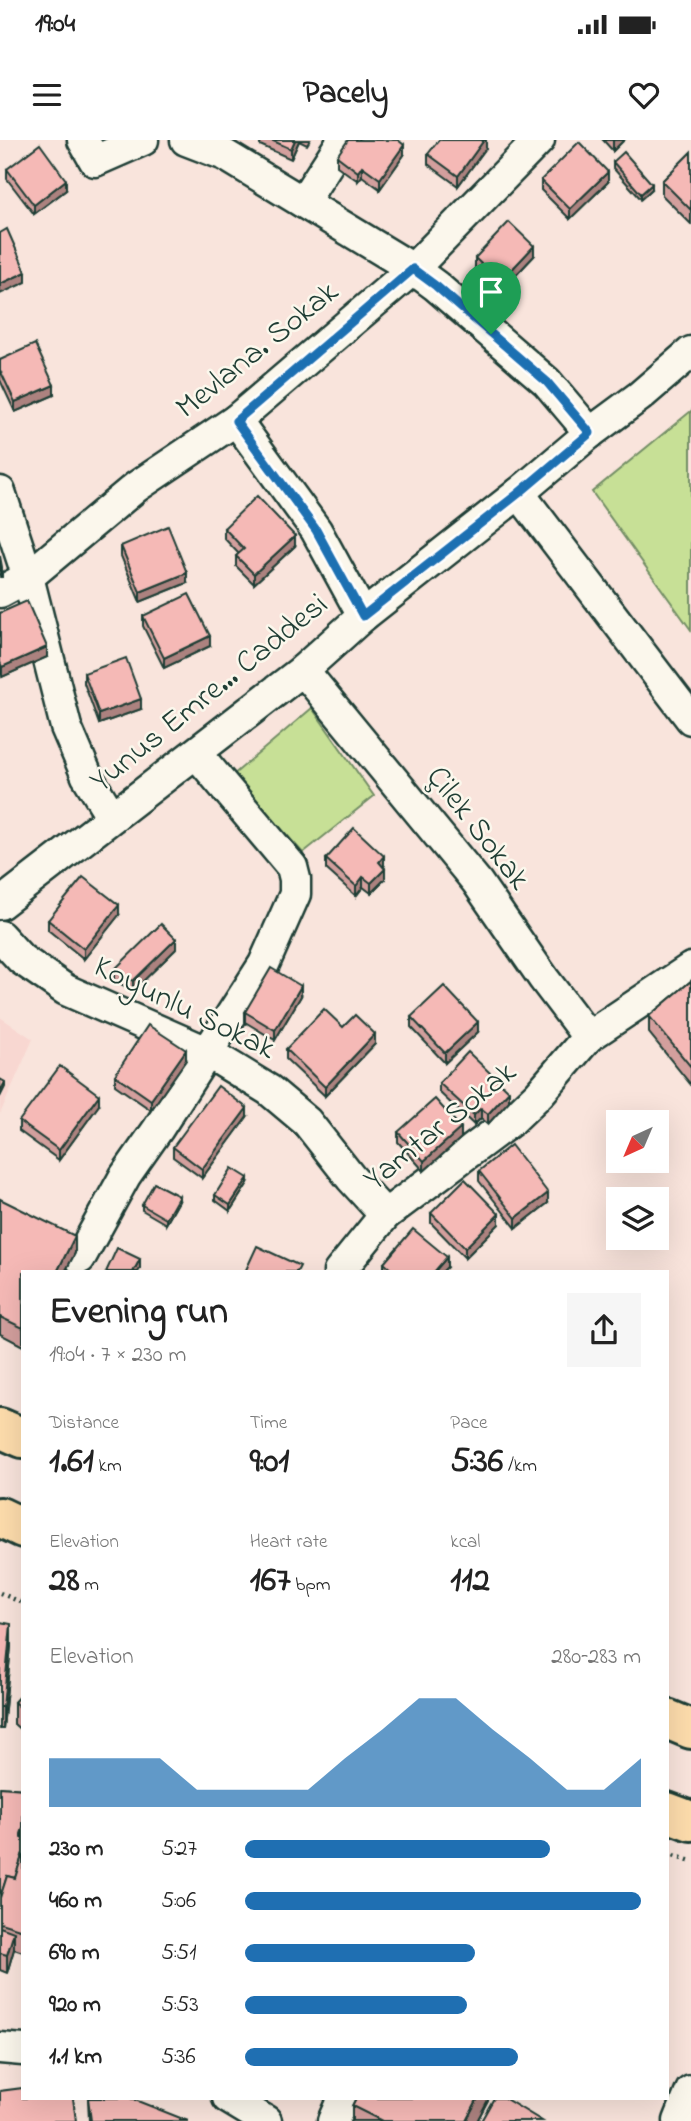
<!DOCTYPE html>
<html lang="en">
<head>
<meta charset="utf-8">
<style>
  :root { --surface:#fff; --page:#f6f6f6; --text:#222; --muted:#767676; --accent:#1f6fb2 }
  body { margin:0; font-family:"Indie Flower",sans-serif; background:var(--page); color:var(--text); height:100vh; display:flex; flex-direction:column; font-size:26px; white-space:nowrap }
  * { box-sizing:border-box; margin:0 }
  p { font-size:23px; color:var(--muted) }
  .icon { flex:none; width:38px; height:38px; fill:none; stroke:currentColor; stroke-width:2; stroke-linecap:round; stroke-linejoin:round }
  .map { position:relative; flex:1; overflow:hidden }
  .details { position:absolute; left:21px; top:1130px; width:648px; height:830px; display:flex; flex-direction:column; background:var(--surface); border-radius:0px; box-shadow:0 7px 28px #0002 }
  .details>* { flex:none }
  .needle { width:46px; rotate:224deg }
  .fabs { position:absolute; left:606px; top:970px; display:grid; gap:14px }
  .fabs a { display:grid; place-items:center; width:63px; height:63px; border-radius:0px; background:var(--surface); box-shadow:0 7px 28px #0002; font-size:35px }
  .pin { position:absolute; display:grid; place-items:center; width:60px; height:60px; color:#fff; margin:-72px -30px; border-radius:50% 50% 50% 0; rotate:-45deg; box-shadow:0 0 7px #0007 }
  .pin .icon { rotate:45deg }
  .round { display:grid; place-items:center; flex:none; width:74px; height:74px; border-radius:0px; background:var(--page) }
  .overview { display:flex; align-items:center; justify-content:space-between; height:119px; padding:0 28px }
  h1 { font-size:38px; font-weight:700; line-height:52px }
  .figures { display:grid; grid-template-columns:repeat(3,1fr); gap:10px; height:119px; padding:7px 28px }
  .figures div { display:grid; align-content:center }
  .figures b { font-size:35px; font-weight:700 }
  .figures small { font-size:19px; font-weight:400 }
  .figures p { font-size:19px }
  .chart { height:196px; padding:14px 28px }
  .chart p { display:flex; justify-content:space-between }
  .chart svg { width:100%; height:126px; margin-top:7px; fill:var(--accent); opacity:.7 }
  ul { padding:0 28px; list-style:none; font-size:23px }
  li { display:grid; grid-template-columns:112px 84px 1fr; align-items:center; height:52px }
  li i { height:18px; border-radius:9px; background:var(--accent) }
  .status { display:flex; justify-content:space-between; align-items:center; height:49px; padding:0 35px; background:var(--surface); direction:ltr }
  .status svg { height:19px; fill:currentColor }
  header { display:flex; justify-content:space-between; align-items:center; height:91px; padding:0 28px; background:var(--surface); font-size:32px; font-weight:700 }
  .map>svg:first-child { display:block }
  .built { fill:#f8d7d1 }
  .green { fill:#c7e096; stroke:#738e65; stroke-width:2 }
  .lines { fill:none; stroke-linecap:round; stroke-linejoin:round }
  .minor-casing { stroke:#1f3d34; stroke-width:35 }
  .highway-casing { stroke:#1f3d34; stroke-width:44 }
  .path { stroke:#1f3d34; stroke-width:4.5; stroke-dasharray:2 5; stroke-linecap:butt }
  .minor { stroke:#fbf7ec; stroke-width:30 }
  .highway { stroke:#fddcac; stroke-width:38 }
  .wall { fill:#d39f9d; stroke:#1f3d34; stroke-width:2 }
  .shaded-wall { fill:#ac827f; stroke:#1f3d34; stroke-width:2 }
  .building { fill:#f5b9b6; stroke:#1f3d34; stroke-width:2 }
  .route-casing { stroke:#fff; stroke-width:14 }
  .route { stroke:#1f6fb2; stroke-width:9 }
  .labels { text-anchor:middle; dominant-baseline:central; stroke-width:5; stroke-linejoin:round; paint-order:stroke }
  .street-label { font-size:32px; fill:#1f3d34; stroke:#fbf7ec }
</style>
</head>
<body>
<div class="status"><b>19:04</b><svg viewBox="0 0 49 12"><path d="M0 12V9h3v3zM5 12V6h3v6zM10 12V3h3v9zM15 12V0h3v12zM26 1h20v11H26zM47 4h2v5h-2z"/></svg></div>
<header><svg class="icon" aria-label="menu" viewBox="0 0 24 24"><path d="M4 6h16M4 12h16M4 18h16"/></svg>Pacely<svg class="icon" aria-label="heart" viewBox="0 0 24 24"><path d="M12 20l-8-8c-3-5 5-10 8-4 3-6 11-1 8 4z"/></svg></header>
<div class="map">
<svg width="691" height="1981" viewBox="0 0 691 1981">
  <rect width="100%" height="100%" fill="#f9e4dc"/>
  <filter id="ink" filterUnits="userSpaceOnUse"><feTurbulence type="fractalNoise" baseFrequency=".0143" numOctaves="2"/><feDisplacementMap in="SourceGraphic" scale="14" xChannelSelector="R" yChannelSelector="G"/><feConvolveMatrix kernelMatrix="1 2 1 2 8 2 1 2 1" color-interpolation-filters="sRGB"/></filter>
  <g filter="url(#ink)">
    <path class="built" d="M0,877L33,899L0,974Z"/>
    <g class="green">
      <path d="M691,271V490L592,352Z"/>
      <path d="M312,568L374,656L303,713L233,635Z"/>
    </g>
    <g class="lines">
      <g class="minor-casing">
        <g id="minor">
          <path d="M83,0L95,21L143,0"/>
          <path d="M186,0L225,15L413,129L436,146L547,242L590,293"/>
          <path d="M303,62L343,0"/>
          <path d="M236,280L316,390L363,476"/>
          <path d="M0,352L28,437L66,587L87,636L112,677"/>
          <path d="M519,353L691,579"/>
          <path d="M0,452L28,437L136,347L236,280L413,129L539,0"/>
          <path d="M303,530L477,742L544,839L588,897"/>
          <path d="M0,764L303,530L363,476L519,353L590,293L640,256L691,212"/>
          <path d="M0,796L21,819L66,850L207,912L269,950L307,982L351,1038L385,1075"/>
          <path d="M80,1118L125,1036L158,989L264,824L295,754V739L292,727L197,614"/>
          <path d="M339,1132L385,1075L512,980L539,954L588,897L691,828"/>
          <path d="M0,1908L23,1910"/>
          <path d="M228,1958L266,1981"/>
          <path d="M333,1981L343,1958"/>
          <path d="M679,1981L691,1951"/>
        </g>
      </g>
      <g class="highway-casing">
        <g id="highway">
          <path d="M0,1288L23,1298"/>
          <path d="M0,1377L23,1388"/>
          <path d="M667,1579L691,1589"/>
          <path d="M667,1672L691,1681"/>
        </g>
      </g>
      <g class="path">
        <path d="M0,1453L23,1463"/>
        <path d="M667,1713L691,1721"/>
      </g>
      <use href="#minor" class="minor"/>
      <use href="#highway" class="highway"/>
    </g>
    <g class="wall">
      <path d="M260,0H310L307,5L299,1L291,19L260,5Z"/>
      <path d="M486,0V8L458,46L428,24V14Z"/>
      <path d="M603,0H624L613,11Z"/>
      <path d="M691,12V84L662,55V41Z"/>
      <path d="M404,15L380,49L362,36L358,41L337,26V16Z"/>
      <path d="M613,22L652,49L641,59L613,28Z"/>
      <path d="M7,29L66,50L34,74L7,39Z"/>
      <path d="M541,40L608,42L570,79L541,50Z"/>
      <path d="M534,116L500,152L475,128V118Z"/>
      <path d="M0,220L54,255L15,272L0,240Z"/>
      <path d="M224,388L295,406L254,444L236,426V416L239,414L224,398Z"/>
      <path d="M121,406L187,443L140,462L121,416Z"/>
      <path d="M0,416L2,427V437H0Z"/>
      <path d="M0,473L47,517L2,537L0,532Z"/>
      <path d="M143,476L210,506L164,528L143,486Z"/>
      <path d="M84,533L141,569L99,584L84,543Z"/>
      <path d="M326,719L384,726L383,727L385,739L371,753L363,747L356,756L326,729Z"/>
      <path d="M119,775L84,819L48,790V780Z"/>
      <path d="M176,809L133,851L114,840V830Z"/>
      <path d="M691,841V945L649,893V876Z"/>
      <path d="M301,856L275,900L245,882V872Z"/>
      <path d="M411,877L478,892L445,923L411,887Z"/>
      <path d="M343,887L375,904L325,956L286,919V909Z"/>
      <path d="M186,920L151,970L115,945V935Z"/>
      <path d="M439,943L509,961L488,984L481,978L474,985L439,952Z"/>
      <path d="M99,965L59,1020L19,991V981Z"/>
      <path d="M247,977L202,1038L173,1017V1007Z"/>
      <path d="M398,992L461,998L424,1031L398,1002Z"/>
      <path d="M479,1031L548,1063L516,1088L479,1041Z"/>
      <path d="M248,1043L230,1071L215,1060V1055Z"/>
      <path d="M0,1059L75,1113L65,1132H23V1206L0,1194Z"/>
      <path d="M179,1061L166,1084L142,1070V1065Z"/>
      <path d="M431,1073L499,1084L465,1118L431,1083Z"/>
      <path d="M384,1123L447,1127L442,1132H384Z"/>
      <path d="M0,1482L11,1506L3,1589H0Z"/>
      <path d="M23,1552V1592L14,1584V1562Z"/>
      <path d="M0,1647L23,1649V1812L14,1809L7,1833L0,1830Z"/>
      <path d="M88,1958L188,1981H89Z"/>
      <path d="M356,1958H489L477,1981H352V1966Z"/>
    </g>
    <g class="shaded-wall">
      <path d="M295,0H299V1L291,19V9Z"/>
      <path d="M484,0H486V8L458,46V36Z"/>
      <path d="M614,0H624L613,11V1Z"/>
      <path d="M404,5V15L380,49V39Z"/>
      <path d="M362,26V36L358,41V32Z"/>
      <path d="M608,32V42L570,79V69Z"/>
      <path d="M66,40V50L34,74V65Z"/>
      <path d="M652,44V49L641,59V54Z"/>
      <path d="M534,106V116L500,152V142Z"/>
      <path d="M26,132V142L0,154V144Z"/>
      <path d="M54,245V255L15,272V262Z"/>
      <path d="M295,396V406L254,444V434Z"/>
      <path d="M187,433V443L140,462V452Z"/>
      <path d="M210,496V506L164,528V518Z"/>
      <path d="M47,507V517L2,537V527Z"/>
      <path d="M141,559V569L99,584V574Z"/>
      <path d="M384,716V726L379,732V722Z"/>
      <path d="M385,729V739L371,753V743Z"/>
      <path d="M363,737V747L356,756V746Z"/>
      <path d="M119,765V775L84,819V809Z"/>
      <path d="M176,799V809L133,851V841Z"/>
      <path d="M301,846V856L275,900V890Z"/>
      <path d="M478,882V892L445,923V913Z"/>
      <path d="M375,894V904L325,956V947Z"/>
      <path d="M186,910V920L151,970V960Z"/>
      <path d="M5,942V947L0,957V952Z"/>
      <path d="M509,951V961L488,984V974Z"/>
      <path d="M99,955V965L59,1020V1010Z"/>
      <path d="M247,968V977L202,1038V1029Z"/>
      <path d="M481,968V978L474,985V975Z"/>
      <path d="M461,988V998L424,1031V1021Z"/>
      <path d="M248,1038V1043L230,1071V1065Z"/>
      <path d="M548,1053V1063L516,1088V1078Z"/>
      <path d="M179,1056V1061L166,1084V1079Z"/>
      <path d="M499,1074V1084L465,1118V1108Z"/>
      <path d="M75,1096V1113L65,1132H57Z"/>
      <path d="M447,1117V1127L442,1132H434Z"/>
      <path d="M140,1119V1129L138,1132H133Z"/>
      <path d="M11,1484V1506L3,1589V1567Z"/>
      <path d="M14,1792V1809L7,1833V1815Z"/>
      <path d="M478,1958H489L477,1981H466Z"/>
    </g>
    <g class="building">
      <path d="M271,0H295L291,9Z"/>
      <path d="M348,0H398L404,5L380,39L362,26L358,32L337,16Z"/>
      <path d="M439,0H484L458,36L428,14Z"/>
      <path d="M579,2L608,32L570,69L541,40Z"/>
      <path d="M40,4L66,40L34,65L7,29Z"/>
      <path d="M624,12L652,44L641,54L613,22Z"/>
      <path d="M691,12V70L662,41Z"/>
      <path d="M509,82L534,106L500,142L475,118Z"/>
      <path d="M7,89L26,132L0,144V93Z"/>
      <path d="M35,204L54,245L15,262L0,230V220Z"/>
      <path d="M257,356L295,396L254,434L236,416L244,409L224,388Z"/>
      <path d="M168,386L187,433L140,452L121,406Z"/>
      <path d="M189,454L210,496L164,518L143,476Z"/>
      <path d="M27,461L47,507L2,527L0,522V473Z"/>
      <path d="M126,518L141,559L99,574L84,533Z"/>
      <path d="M354,688L384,716L379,722L385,729L371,743L363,737L356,746L326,719Z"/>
      <path d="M83,737L119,765L84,809L48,780Z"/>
      <path d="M161,784L176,799L133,841L114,830Z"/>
      <path d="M271,828L301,846L275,890L245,872Z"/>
      <path d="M691,841V927L649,876Z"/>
      <path d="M444,846L478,882L445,913L411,877Z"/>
      <path d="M324,869L343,887L355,875L375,894L325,947L286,909Z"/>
      <path d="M148,885L186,910L151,960L115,935Z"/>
      <path d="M468,912L509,951L488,974L481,968L474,975L439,943Z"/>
      <path d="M60,926L99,955L59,1010L19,981Z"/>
      <path d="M0,939L5,942L0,952Z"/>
      <path d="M218,946L247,968L202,1029L173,1007Z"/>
      <path d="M435,959L461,988L424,1021L398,992Z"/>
      <path d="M511,1005L548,1053L516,1078L479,1031Z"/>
      <path d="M232,1028L248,1038L230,1065L215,1055Z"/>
      <path d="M465,1039L499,1074L465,1108L431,1073Z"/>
      <path d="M154,1043L179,1056L166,1079L142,1065Z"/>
      <path d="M0,1059L75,1096L57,1132H23V1188L0,1177Z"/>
      <path d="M413,1089L447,1117L434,1132H394L384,1123Z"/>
      <path d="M257,1106L300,1126L297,1132H245Z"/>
      <path d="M117,1108L140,1119L133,1132H106Z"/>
      <path d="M0,1482L11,1484L3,1567H0Z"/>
      <path d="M23,1552V1570L14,1562Z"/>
      <path d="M0,1647L23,1649V1688L21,1694V1698L23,1699V1713L15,1738L7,1736L0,1758Z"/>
      <path d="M23,1713V1790L0,1783V1758L7,1736L15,1738Z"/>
      <path d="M0,1787L14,1792L7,1815L0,1813Z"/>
      <path d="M23,1948V1958H73L76,1981H0V1951Z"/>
      <path d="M88,1958H130L188,1981H91Z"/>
      <path d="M356,1958H478L466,1981H382L352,1966Z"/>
      <path d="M494,1958H504L542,1981H481Z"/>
    </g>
  </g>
  <g class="lines" filter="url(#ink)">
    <g class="route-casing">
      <path id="route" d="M413,129L436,146L547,242L590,293L519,353L363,476L316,390L236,281Z"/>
    </g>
    <use href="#route" class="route"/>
  </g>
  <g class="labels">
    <g class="street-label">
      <text transform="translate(258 211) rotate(-39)">Mevlana. Sokak</text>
      <text transform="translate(210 554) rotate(-39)">Yunus Emre... Caddesi</text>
      <text transform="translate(477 689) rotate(52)">Çilek Sokak</text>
      <text transform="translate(184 869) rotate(26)">Koyunlu Sokak</text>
      <text transform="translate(441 987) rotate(-39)">Yamtar Sokak</text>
    </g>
  </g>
</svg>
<div class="fabs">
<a><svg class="needle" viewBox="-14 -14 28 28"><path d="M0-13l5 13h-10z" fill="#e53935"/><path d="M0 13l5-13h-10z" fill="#767676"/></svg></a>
<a><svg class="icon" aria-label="layers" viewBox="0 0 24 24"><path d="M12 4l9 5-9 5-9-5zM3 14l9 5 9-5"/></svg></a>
</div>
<div class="pin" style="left:491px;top:194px;background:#1e9e55"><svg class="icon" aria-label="arrive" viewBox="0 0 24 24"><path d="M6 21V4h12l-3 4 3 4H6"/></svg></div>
<section class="details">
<div class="overview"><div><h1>Evening run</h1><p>19:04 · 7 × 230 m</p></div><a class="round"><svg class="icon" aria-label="share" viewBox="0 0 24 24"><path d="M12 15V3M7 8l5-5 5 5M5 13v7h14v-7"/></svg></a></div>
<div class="figures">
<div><p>Distance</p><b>1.61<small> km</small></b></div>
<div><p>Time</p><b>9:01</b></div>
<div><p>Pace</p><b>5:36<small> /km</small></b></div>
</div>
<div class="figures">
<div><p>Elevation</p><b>28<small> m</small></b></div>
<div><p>Heart rate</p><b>167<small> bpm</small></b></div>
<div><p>kcal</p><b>112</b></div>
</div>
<div class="chart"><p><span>Elevation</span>280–283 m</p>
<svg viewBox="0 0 160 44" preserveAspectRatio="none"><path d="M0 44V27L10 27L20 27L30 27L40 38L50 38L60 38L70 38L80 27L90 17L100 6L110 6L120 17L130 27L140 38L150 38L160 27V44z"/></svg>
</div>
<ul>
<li><b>230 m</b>5:27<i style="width:77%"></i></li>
<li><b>460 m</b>5:06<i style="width:100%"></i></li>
<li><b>690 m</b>5:51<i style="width:58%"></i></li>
<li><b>920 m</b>5:53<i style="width:56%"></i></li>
<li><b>1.1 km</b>5:36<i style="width:69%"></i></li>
</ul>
</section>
</div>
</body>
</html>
